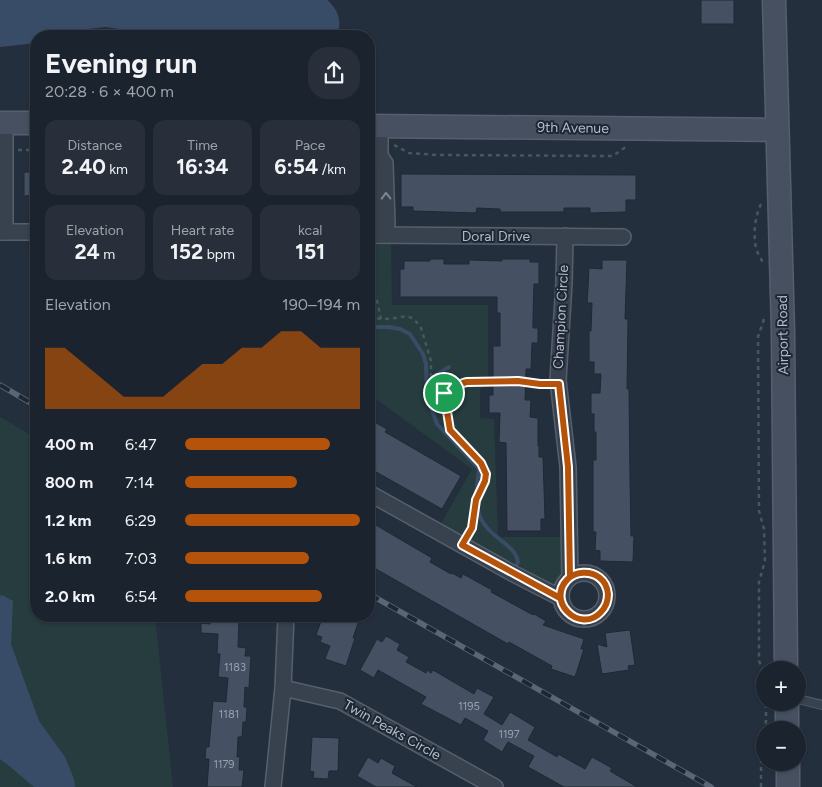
<!DOCTYPE html>
<html lang="en">
<head>
<meta charset="utf-8">
<style>
  :root { --surface:#1b232e; --page:#282f3a; --text:#f1f3f6; --muted:#a0a4aa; --line:#39404a; --accent:#b45309 }
  body { margin:0; font-family:Figtree,sans-serif; background:var(--page); color:var(--text); height:100vh; display:flex; flex-direction:column; font-size:19px; white-space:nowrap }
  * { box-sizing:border-box; margin:0 }
  p { font-size:16px; color:var(--muted) }
  .icon { flex:none; width:28px; height:28px; fill:none; stroke:currentColor; stroke-width:2; stroke-linecap:round; stroke-linejoin:round }
  .map { position:relative; flex:1; overflow:hidden }
  .panel { position:absolute; left:30px; top:30px; width:345px; height:592px; display:flex; flex-direction:column; background:var(--surface); border-radius:20px; box-shadow:0 1px 4px #0004,0 0 0 1px var(--line) }
  .panel>* { flex:none }
  .controls { position:absolute; left:756px; top:661px; display:grid; gap:10px }
  .controls a { display:grid; place-items:center; width:50px; height:50px; border-radius:50%; background:var(--surface); box-shadow:0 1px 4px #0004,0 0 0 1px var(--line); font-size:25px }
  .pin { position:absolute; display:grid; place-items:center; width:42px; height:42px; color:#fff; margin:-21px; border:2px solid #fff; border-radius:50%; box-shadow:0 1px 5px #0007 }
  .round { display:grid; place-items:center; flex:none; width:52px; height:52px; border-radius:20px; background:var(--page) }
  .headline { display:flex; align-items:center; justify-content:space-between; height:85px; padding:0 15px }
  h1 { font-size:28px; font-weight:700; line-height:38px }
  .figures { display:grid; grid-template-columns:repeat(3,1fr); gap:8px; height:85px; padding:5px 15px }
  .figures div { display:grid; align-content:center; border-radius:12px; background:var(--page); text-align:center }
  .figures b { font-size:21px; font-weight:700 }
  .figures small { font-size:14px; font-weight:400 }
  .figures p { font-size:14px }
  .chart { height:140px; padding:10px 15px }
  .chart p { display:flex; justify-content:space-between }
  .chart svg { width:100%; height:90px; margin-top:5px; fill:var(--accent); opacity:.7 }
  ul { padding:0 15px; list-style:none; font-size:16px }
  li { display:grid; grid-template-columns:80px 60px 1fr; align-items:center; height:38px }
  li i { height:12px; border-radius:6px; background:var(--accent) }
  .map>svg:first-child { display:block }
  .green { fill:#263c3f }
  .water { fill:#394c67 }
  .lines { fill:none; stroke-linecap:round; stroke-linejoin:round }
  .stream { stroke:#394c67; stroke-width:4 }
  .building { fill:#455162; stroke:#1f2835 }
  .service-casing { stroke:#565f6c; stroke-width:10 }
  .minor-casing { stroke:#565f6c; stroke-width:18 }
  .secondary-casing { stroke:#565f6c; stroke-width:25 }
  .path { stroke:#44595c; stroke-width:2.5; stroke-dasharray:4 4; stroke-linecap:butt }
  .service { stroke:#38414e; stroke-width:8 }
  .minor { stroke:#38414e; stroke-width:15 }
  .secondary { stroke:#465061; stroke-width:22 }
  .rail-casing { stroke:#5a6575; stroke-width:5.5 }
  .rail { stroke:#1d2633; stroke-width:4; stroke-dasharray:11; stroke-linecap:butt }
  .oneway { stroke:#7c8592 }
  .route-casing { stroke:#fff; stroke-width:10 }
  .route { stroke:#b45309; stroke-width:6 }
  .labels { text-anchor:middle; dominant-baseline:central; stroke-width:4; stroke-linejoin:round; paint-order:stroke }
  .number-label { font-size:11px; fill:#98a1af }
  .street-label { font-size:14px; fill:#b4bcc9; stroke:#1d2633 }
</style>
</head>
<body>
<div class="map">
<svg width="822" height="787" viewBox="0 0 822 787">
  <rect width="100%" height="100%" fill="#242f3e"/>
  <g class="green">
    <path d="M369,235H391L392,305H488V381L480,389V418L494,419L498,537H569L567,580L561,590L437,531L472,469L369,394Z"/>
    <path d="M0,417L36,438V616H155L173,787H0Z"/>
  </g>
  <g class="water">
    <path d="M0,0H327C338,9 344,24 335,36H143L126,30L106,27L88,29L61,36H36V43L0,47Z"/>
    <path d="M2,595L13,601L11,644L39,721L65,757L74,779L75,787H34L8,765L0,759V596Z"/>
  </g>
  <g class="lines">
    <g class="stream">
      <path d="M369,327H389L400,329L410,334L423,354L426,364L427,396L437,424L479,469L476,494"/>
      <path d="M436,375L449,367"/>
      <path d="M478,511C486,539 514,541 518,562L513,571"/>
    </g>
  </g>
  <g class="building">
    <rect x="701" y="0" width="33" height="24"/>
    <path d="M24,172H36V195L24,196Z"/>
    <path d="M401,174L636,175V200H626V212L590,213V208H564V212H500V209L477,208L476,213L413,211V207H401Z"/>
    <path d="M430,259H444V264H469V260L502,261V259H530V262H539V284H534L533,318V328H538V343H532L531,369H526L525,400H531L530,417L538,418V446H539V457H543L545,519H541V531H507L506,443L499,442L500,413H489V395H493V346H500V313H497V297H400V269H404V261H430Z"/>
    <path d="M602,260H627L625,319H628L627,389H629L630,477L631,536H634L633,562L600,561V551L595,550L596,532H593V460H596V432H594V414H591V393H600L601,374H594V362H589V331H591L592,303H587L588,288L589,268L602,269Z"/>
    <path d="M369,419L387,429L385,432L461,476L442,509L369,468Z"/>
    <path d="M369,521L432,558L430,562L451,574L452,573L461,578L463,574L492,590L491,592L533,615L534,614L546,621L543,625L584,639L581,649H584L575,677L551,669L552,666L509,642L508,644L369,565Z"/>
    <path d="M210,616H239L238,647L246,648L245,656H251L249,688L245,687L244,707H247L246,722H243L242,737H238L237,757H240L239,770H244L242,787H207L209,759H205L206,747H209L213,701L226,702L228,678L218,677L220,654H217L218,634L201,633V623L210,624Z"/>
    <path d="M323,616H349L359,620L353,638H355L346,666L325,659L330,646L320,642L322,637L316,635Z"/>
    <path d="M630,630L635,665L628,666L629,670L602,674L597,644L607,647L605,633Z"/>
    <path d="M386,636L400,644L397,650L409,657L406,662L426,673L427,670L431,673L433,670L474,694L477,688L494,697L484,714L502,725L510,712L535,727L528,740L557,757L558,754L585,769L592,757L612,768L610,771L637,787H564L528,767L534,756L508,742L502,752L483,740L488,731L465,718L461,725L421,704L426,697L378,670L374,678L360,670L377,639L382,642Z"/>
    <path d="M312,737L339,738L338,771H329L328,779L313,778L314,772L310,771Z"/>
    <path d="M368,757L378,763L381,758L395,766L392,773L417,787H376L357,776Z"/>
  </g>
  <g class="lines">
    <g class="service-casing">
      <path id="service" d="M798,699L822,705"/>
    </g>
    <g class="minor-casing">
      <g id="minor">
        <path d="M380,156V126"/>
        <path d="M0,232H36"/>
        <path d="M5,232V123"/>
        <path d="M369,235L623,237"/>
        <path d="M379,235L387,224L385,163L380,156"/>
        <path d="M379,235L375,223L374,163L380,156"/>
        <path d="M565,236L564,283L558,380L568,467L570,577"/>
        <path d="M369,493L512,573L561,598"/>
        <circle cx="584" cy="596" r="23"/>
        <path d="M283,688L340,701L495,787"/>
        <path d="M273,787L283,688L286,616"/>
      </g>
    </g>
    <g class="secondary-casing">
      <g id="secondary">
        <path d="M774,0L783,332L786,670"/>
        <path d="M0,123H36"/>
        <path d="M369,126L777,130"/>
        <path d="M787,702V730"/>
        <path d="M788,762V787"/>
      </g>
    </g>
    <g class="path">
      <path d="M394,145L409,153L437,155L613,156L627,146"/>
      <path d="M18,150H36"/>
      <path d="M761,204C755,216 753,234 756,248C757,253 761,258 763,263"/>
      <path d="M369,268L374,256L375,249"/>
      <path d="M369,286L376,297L381,319"/>
      <path d="M369,318L389,319L407,316L414,319L421,328L431,361V382L435,387L444,393L449,430L481,463L486,474V479L477,498L473,524L469,533"/>
      <path d="M764,319L758,337L759,511L764,529L765,561L759,582V661L765,675"/>
      <path d="M444,393L450,391L465,382L518,381L546,384"/>
      <path d="M761,787V735L766,722V702"/>
    </g>
    <use href="#service" class="service"/>
    <use href="#minor" class="minor"/>
    <use href="#secondary" class="secondary"/>
    <g class="rail-casing">
      <g id="rail">
        <path d="M0,385L36,406"/>
        <path d="M369,594L711,787"/>
      </g>
    </g>
    <use href="#rail" class="rail"/>
  </g>
  <defs><path id="oneway-chevron" d="M-2-3.5L2.5 0L-2 3.5" fill="none" stroke-width="1.6" stroke-linecap="round" stroke-linejoin="round" transform="scale(1.25)"/></defs>
  <use class="oneway" href="#oneway-chevron" transform="translate(386 196) rotate(-91)"/>
  <g class="lines">
    <g class="route-casing">
      <path id="route" d="M444,393L450,430L481,463L486,474L485,481L476,500L472,528L462,545L560,598C560,566 605,564 608,594C608,600 606,607 601,612C580,635 543,600 570,577L568,467L559,384H540L518,381L467,382C458,383 453,391 444,393"/>
    </g>
    <use href="#route" class="route"/>
  </g>
  <g class="labels">
    <g class="number-label">
      <text x="235" y="667">1183</text>
      <text x="469" y="706">1195</text>
      <text x="229" y="714">1181</text>
      <text x="509" y="734">1197</text>
      <text x="224" y="764">1179</text>
    </g>
    <g class="street-label">
      <text transform="translate(573 128) rotate(1)">9th Avenue</text>
      <text x="496" y="236">Doral Drive</text>
      <text transform="translate(561 317) rotate(-87)">Champion Circle</text>
      <text transform="translate(783 335) rotate(-91)">Airport Road</text>
      <text transform="translate(392 730) rotate(29)">Twin Peaks Circle</text>
    </g>
  </g>
</svg>
<div class="controls">
<a>+</a>
<a>−</a>
</div>
<div class="pin" style="left:444px;top:393px;background:#1e9e55"><svg class="icon" aria-label="arrive" viewBox="0 0 24 24"><path d="M6 21V4h12l-3 4 3 4H6"/></svg></div>
<section class="panel">
<div class="headline"><div><h1>Evening run</h1><p>20:28 · 6 × 400 m</p></div><a class="round"><svg class="icon" aria-label="share" viewBox="0 0 24 24"><path d="M12 15V3M7 8l5-5 5 5M5 13v7h14v-7"/></svg></a></div>
<div class="figures">
<div><p>Distance</p><b>2.40<small> km</small></b></div>
<div><p>Time</p><b>16:34</b></div>
<div><p>Pace</p><b>6:54<small> /km</small></b></div>
</div>
<div class="figures">
<div><p>Elevation</p><b>24<small> m</small></b></div>
<div><p>Heart rate</p><b>152<small> bpm</small></b></div>
<div><p>kcal</p><b>151</b></div>
</div>
<div class="chart"><p><span>Elevation</span>190–194 m</p>
<svg viewBox="0 0 160 44" preserveAspectRatio="none"><path d="M0 44V14L10 14L20 22L30 30L40 38L50 38L60 38L70 30L80 22L90 22L100 14L110 14L120 6L130 6L140 14L150 14L160 14V44z"/></svg>
</div>
<ul>
<li><b>400 m</b>6:47<i style="width:83%"></i></li>
<li><b>800 m</b>7:14<i style="width:64%"></i></li>
<li><b>1.2 km</b>6:29<i style="width:100%"></i></li>
<li><b>1.6 km</b>7:03<i style="width:71%"></i></li>
<li><b>2.0 km</b>6:54<i style="width:78%"></i></li>
</ul>
</section>
</div>
</body>
</html>
